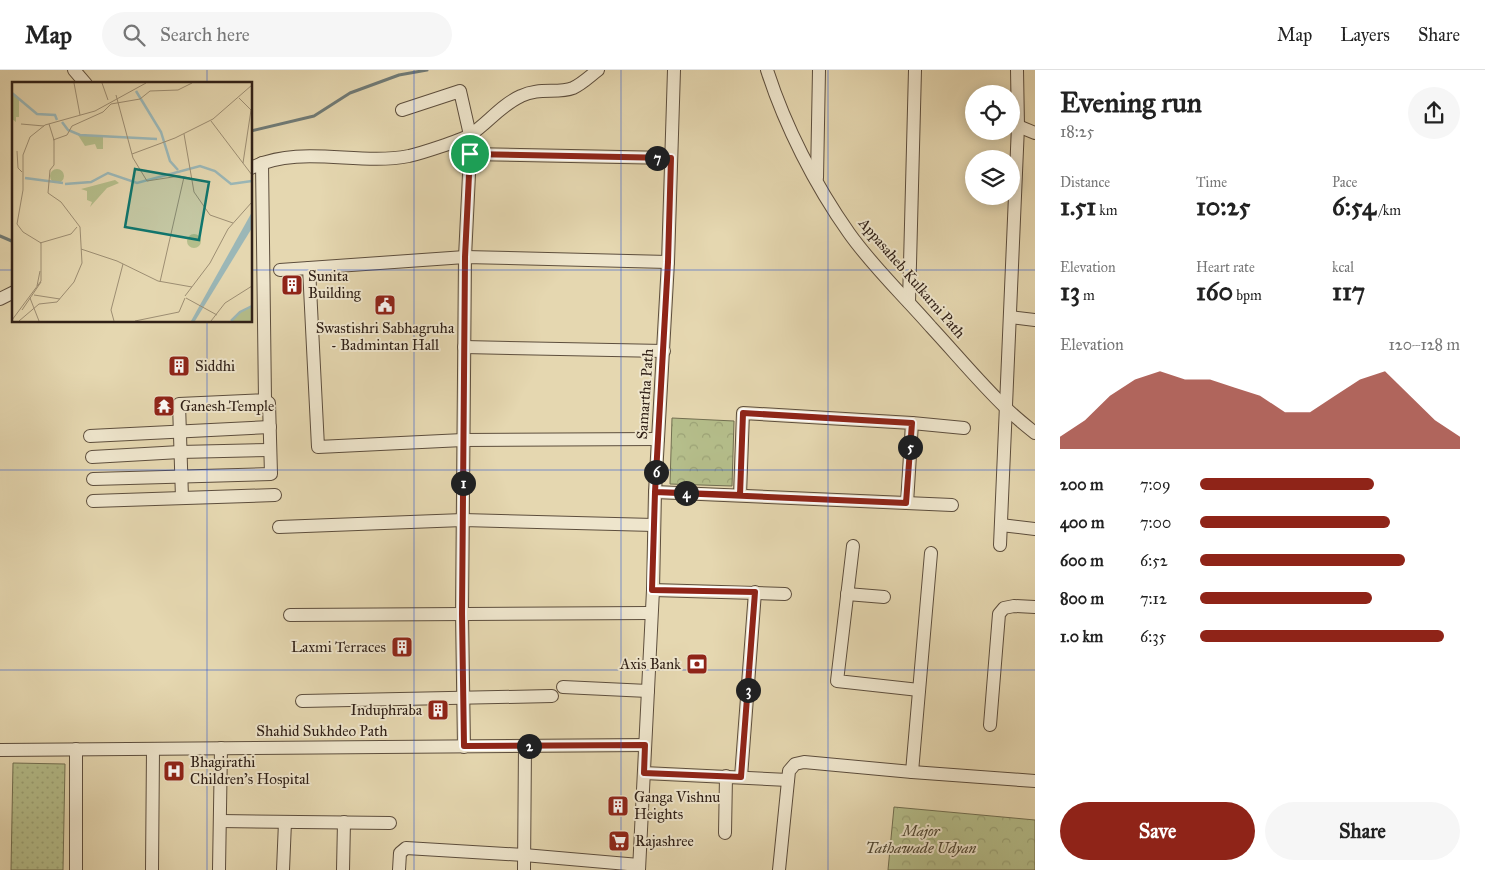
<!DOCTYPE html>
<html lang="en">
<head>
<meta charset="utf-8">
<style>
  :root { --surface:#fff; --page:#f6f6f6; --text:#222; --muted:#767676; --line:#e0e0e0; --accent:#8f2418 }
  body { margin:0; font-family:"IM FELL Great Primer",serif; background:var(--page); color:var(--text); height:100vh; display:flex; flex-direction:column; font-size:19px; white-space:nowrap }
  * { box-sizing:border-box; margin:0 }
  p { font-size:16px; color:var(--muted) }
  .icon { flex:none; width:28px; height:28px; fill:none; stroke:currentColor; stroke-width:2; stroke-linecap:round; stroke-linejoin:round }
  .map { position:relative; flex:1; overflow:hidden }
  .drawer { display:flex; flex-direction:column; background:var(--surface); width:450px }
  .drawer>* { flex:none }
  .tools { position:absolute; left:965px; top:15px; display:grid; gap:10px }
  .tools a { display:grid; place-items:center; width:55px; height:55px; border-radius:50%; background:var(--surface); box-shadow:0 2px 12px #0003; font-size:25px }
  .pin { position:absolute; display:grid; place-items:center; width:42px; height:42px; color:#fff; margin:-21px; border:2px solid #fff; border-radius:50%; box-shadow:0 1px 5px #0007 }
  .km { position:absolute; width:25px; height:25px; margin:-12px; border-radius:50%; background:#222; color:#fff; font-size:14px; line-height:25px; text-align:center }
  .round { display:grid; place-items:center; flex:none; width:52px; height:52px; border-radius:26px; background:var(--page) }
  .summary { display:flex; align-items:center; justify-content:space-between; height:85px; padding:0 25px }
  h1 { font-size:28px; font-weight:800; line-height:38px }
  .metrics { display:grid; grid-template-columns:repeat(3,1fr); gap:8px; height:85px; padding:5px 25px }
  .metrics div { display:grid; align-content:center }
  .metrics b { font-size:25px; font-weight:800 }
  .metrics small { font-size:14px; font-weight:400 }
  .metrics p { font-size:14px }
  .chart { height:140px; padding:10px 25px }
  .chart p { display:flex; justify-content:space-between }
  .chart svg { width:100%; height:90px; margin-top:5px; fill:var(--accent); opacity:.7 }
  .button { display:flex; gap:10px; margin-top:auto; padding:10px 25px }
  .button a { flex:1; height:58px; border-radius:30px; background:var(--accent); color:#fff; font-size:20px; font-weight:800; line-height:58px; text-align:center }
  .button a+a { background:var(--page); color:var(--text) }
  ul { padding:0 25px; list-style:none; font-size:16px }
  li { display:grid; grid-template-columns:80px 60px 1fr; align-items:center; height:38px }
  li i { height:12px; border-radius:6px; background:var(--accent) }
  header { display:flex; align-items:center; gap:30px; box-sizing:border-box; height:70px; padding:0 25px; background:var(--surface); border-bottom:1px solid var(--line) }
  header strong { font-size:24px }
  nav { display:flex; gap:28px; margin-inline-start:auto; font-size:18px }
  .search { width:350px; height:45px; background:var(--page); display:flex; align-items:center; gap:12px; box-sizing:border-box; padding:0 18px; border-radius:28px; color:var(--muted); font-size:19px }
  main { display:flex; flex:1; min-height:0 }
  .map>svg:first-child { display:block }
  .grass { fill:url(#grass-dots); stroke:#726f51 }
  .park { fill:url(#park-crowns); stroke:#726f51 }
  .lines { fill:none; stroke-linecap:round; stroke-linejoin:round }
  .stream { stroke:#707b77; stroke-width:3 }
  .minor-casing { stroke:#5d4e3d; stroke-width:14 }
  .minor { stroke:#eee5cc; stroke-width:12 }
  .route-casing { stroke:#fff; stroke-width:10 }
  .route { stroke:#8f2418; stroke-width:6 }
  .grid { fill:none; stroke:#1d4ed8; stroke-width:1; stroke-opacity:0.55 }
  .labels { text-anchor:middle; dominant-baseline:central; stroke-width:4; stroke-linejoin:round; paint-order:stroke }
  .poi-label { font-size:15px; fill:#302017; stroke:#eee5cc; text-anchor:start }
  .street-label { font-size:15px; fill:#302017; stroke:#eee5cc }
  .park-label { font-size:15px; font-style:italic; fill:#514834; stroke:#eee5cc }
  .inset-river { fill:none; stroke:#9bb7b7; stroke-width:2.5 }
  .inset-road { fill:none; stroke:#9d8e73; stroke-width:1 }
  .view { fill:#0f766e; fill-opacity:0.15; stroke:#0f766e; stroke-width:2.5 }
  .inset-edge { fill:none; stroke:#302017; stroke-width:2.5 }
</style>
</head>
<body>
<header>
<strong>Map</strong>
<div class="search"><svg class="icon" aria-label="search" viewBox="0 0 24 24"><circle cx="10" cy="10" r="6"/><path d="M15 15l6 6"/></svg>Search here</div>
<nav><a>Map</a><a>Layers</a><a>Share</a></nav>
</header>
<main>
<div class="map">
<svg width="1035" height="800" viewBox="0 0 1035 800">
  <defs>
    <pattern id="grass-dots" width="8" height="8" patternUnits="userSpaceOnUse" patternTransform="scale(1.25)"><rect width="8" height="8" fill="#b5be8b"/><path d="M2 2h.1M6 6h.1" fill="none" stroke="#9ca377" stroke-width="1.8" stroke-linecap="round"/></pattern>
    <pattern id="park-crowns" width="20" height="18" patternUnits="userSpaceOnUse" patternTransform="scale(1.25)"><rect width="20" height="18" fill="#b5be8b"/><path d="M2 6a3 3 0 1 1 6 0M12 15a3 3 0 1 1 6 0" fill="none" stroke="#9ca377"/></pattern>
  </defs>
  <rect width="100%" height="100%" fill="#e5d7b0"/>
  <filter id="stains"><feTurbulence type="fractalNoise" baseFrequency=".004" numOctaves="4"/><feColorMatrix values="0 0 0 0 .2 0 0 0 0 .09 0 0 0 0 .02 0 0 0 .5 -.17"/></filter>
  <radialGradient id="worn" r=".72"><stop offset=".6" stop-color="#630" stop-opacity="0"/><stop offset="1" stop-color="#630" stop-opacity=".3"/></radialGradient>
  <path class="grass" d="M13,693L65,694L63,800H11Z"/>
  <g class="park">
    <path d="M672,348L734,351L732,416L670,414Z"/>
    <path d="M894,737L1035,750V800H888Z"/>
  </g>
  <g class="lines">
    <g class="stream">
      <path d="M251,61L314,46L350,23L399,5L427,0"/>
      <path d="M0,166L14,172"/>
    </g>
    <g class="minor-casing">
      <g id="minor">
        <path d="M74,0L86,14"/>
        <path d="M767,0C785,56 815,115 849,163C873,197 904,226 931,257C956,284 980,313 1006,338C1015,347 1025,355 1035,363"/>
        <path d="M402,40L460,21L470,65V84L465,187L462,544L464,677"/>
        <path d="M1018,56L1035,63"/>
        <path d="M470,84L671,88"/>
        <path d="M251,98C300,74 357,96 409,86C422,83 459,71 470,65C488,53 501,35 521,26C539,17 558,24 573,18C582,14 590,6 598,0"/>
        <path d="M817,108L819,0"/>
        <path d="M309,198L318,377L463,370L658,369"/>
        <path d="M280,200L465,187L668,192"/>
        <path d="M0,229L14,222"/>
        <path d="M909,232L915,0"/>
        <path d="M1010,247L1035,250"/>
        <path d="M464,277L664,281"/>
        <path d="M912,353L964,358"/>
        <path d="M90,366L270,357"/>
        <path d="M92,387L180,382L270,380"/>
        <path d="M93,409L271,404L269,333L265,330"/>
        <path d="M655,422L952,435"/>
        <path d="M740,425L743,343L912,353L907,433"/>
        <path d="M182,428L179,334L265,330L262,93"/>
        <path d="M93,431L275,425"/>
        <path d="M1001,455L1035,459"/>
        <path d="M279,457L463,450L654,455"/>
        <path d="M1000,475L1018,56L1017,0"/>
        <path d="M853,476L837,611L919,620"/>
        <path d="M653,520L785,524"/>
        <path d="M847,524L884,527"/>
        <path d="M290,545L651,543"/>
        <path d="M563,617L648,621"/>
        <path d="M302,631L552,626"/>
        <path d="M990,655L999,544L1004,538L1014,536L1035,537"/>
        <path d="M0,680L645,675"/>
        <path d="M912,702L931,483"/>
        <path d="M644,703L788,710"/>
        <path d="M741,707L755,522"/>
        <path d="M220,751L390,753"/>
        <path d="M725,763L726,706"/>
        <path d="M76,800V679"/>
        <path d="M152,800L153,679"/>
        <path d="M219,800L221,678"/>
        <path d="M283,800L285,752"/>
        <path d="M343,800L344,752"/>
        <path d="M399,800L400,783L406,778L524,785L639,795"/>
        <path d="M524,800L525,676"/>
        <path d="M639,800L653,520L655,422L668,192L674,0"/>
        <path d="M779,800L789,701L795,694L804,692L912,702L1035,711"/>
      </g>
    </g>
    <use href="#minor" class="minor"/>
  </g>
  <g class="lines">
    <g class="route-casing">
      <path id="route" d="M470,84L465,187L462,544L464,676L645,675L644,703L741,707L755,522L652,520L655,422L740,425L743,343L912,353L906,433L655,422L668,192L671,88L470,84"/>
    </g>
    <use href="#route" class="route"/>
  </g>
  <path class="grid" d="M207,0V14M414,0V800M621,0V800M828,0V800M0,200H14M251,200H1035M207,251V800M0,400H1035M0,600H1035"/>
  <defs>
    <g id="building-square" transform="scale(1.125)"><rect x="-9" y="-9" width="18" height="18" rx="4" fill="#8f2418" stroke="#eee5cc"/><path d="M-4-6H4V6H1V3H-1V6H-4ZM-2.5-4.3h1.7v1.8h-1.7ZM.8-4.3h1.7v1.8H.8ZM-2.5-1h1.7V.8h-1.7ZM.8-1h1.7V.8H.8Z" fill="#fff"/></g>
    <g id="civic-square" transform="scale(1.125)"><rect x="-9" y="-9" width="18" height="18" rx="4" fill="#8f2418" stroke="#eee5cc"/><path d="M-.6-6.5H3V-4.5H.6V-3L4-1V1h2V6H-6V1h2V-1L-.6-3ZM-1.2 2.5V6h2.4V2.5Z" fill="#fff"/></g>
    <g id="temple-square" transform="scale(1.125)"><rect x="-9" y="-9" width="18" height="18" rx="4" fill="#8f2418" stroke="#eee5cc"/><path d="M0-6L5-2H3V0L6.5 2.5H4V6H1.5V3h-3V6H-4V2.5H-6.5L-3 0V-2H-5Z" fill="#fff"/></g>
    <g id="bank-square" transform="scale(1.125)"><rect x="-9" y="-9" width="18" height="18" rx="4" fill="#8f2418" stroke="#eee5cc"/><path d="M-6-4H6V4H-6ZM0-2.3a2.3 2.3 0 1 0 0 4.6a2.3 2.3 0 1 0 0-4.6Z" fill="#fff"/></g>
    <g id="hospital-square" transform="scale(1.125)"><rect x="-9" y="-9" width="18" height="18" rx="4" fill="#8f2418" stroke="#eee5cc"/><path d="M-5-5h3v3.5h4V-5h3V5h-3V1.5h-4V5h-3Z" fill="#fff"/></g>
    <g id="supermarket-square" transform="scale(1.125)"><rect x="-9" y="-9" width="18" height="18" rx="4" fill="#8f2418" stroke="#eee5cc"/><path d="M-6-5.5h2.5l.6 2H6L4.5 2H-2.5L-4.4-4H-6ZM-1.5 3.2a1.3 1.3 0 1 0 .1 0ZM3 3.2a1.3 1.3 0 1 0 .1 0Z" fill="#fff"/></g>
  </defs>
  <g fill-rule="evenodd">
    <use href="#building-square" x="292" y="215"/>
    <use href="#civic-square" x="385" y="235"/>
    <use href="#building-square" x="179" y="296"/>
    <use href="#temple-square" x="164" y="336"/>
    <use href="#building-square" x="402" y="577"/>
    <use href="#bank-square" x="697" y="594"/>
    <use href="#building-square" x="438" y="640"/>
    <use href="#hospital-square" x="174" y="701"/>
    <use href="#building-square" x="618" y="736"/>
    <use href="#supermarket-square" x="619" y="771"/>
  </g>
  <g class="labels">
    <g class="poi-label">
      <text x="308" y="206">Sunita<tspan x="308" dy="17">Building</tspan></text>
      <text x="385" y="258" text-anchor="middle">Swastishri Sabhagruha<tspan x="385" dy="17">- Badmintan Hall</tspan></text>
      <text x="195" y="296">Siddhi</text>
      <text x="180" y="336">Ganesh Temple</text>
      <text x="386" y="577" text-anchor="end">Laxmi Terraces</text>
      <text x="681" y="594" text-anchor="end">Axis Bank</text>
      <text x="422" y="640" text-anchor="end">Induphraba</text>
      <text x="190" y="692">Bhagirathi<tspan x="190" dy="17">Children's Hospital</tspan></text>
      <text x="634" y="727">Ganga Vishnu<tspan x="634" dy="17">Heights</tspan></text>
      <text x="635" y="771">Rajashree</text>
    </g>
    <g class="street-label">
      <text transform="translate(912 208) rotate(49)">Appasaheb Kulkarni Path</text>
      <text transform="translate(645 324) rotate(-86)">Samartha Path</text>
      <text x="322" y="661">Shahid Sukhdeo Path</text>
    </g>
    <g class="park-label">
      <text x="921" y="761">Major<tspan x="921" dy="17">Tathawade Udyan</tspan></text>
    </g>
  </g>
  <g transform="translate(12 12)">
    <rect width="240" height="240" fill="#e5d7b0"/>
    <path d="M66,53L91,54V67H85L83,62L73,64ZM103,98L107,101L95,106L78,125L80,120L75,118V109L69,107ZM240,224V239H220L231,228Z" fill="#b5be8b"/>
    <path d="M0,12L7,16V35H4V40L0,37ZM38 94a7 7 0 1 1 14 0a7 7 0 1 1-14 0ZM175 159a7 7 0 1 1 14 0a7 7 0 1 1-14 0Z" fill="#b5be8b"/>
    <path d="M240,130V146L183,239H179Z" fill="#9bb7b7"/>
    <path class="inset-river" d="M124,9L149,50L158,79L166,88M0,11L25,32L43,33L45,38M50,40L56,48L68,53L145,57M13,96L51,101M53,102L79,100L96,91L125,101L188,84L203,89L219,102L240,99M219,239L228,230L240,224"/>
    <path class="inset-road" d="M62,1L68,33M90,1L96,18M104,13L121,76L135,99L167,94L178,96M227,16L239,28M199,39L240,93M9,42L32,44M172,52L182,110L198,133L221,141M41,58L55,53L60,44L91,30L99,22L128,17L138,9L166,8L180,1M5,69L6,86L10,90M120,72L163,56L201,37L240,3M231,81L239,28M28,161L59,152L65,145M69,167L105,179L146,199L180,205M148,200L172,95M25,204L28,189M22,213L48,217M173,214L198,181L216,147L240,120M18,216L27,239M174,216L205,233M10,228L29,200M167,230L173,216M0,238L29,199V161L11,150L5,142L11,108V73L18,55L33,43L83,29L134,1M7,239L27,222L45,220L62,200L70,181L68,145L49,120L36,111L38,88L42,83V58L37,42M102,239L99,228L111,182M123,239L167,230M199,239L213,221L240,204"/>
    <path class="view" d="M123,87L197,100L187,158L113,145Z"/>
    <rect width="240" height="240" class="inset-edge"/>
  </g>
  <rect width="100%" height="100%" filter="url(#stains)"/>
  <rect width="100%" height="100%" fill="url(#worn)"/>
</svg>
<div class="tools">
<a><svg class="icon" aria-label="locate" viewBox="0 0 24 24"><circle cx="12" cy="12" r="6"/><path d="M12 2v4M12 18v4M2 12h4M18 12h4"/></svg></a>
<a><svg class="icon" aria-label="layers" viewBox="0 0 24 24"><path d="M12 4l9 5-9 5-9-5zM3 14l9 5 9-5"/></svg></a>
</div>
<div class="pin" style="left:470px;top:84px;background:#1e9e55"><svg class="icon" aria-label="arrive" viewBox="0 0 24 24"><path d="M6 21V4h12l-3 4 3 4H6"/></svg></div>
<b class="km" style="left:463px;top:413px">1</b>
<b class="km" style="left:529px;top:676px">2</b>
<b class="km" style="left:748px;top:620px">3</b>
<b class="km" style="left:686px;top:423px">4</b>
<b class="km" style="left:910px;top:377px">5</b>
<b class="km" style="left:656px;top:402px">6</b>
<b class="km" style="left:657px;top:88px">7</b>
</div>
<section class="drawer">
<div class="summary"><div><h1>Evening run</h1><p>18:25</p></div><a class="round"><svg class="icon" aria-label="share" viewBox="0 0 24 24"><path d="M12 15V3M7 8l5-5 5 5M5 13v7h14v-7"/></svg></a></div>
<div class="metrics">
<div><p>Distance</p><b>1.51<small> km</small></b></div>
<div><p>Time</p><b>10:25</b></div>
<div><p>Pace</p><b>6:54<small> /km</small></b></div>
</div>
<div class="metrics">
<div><p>Elevation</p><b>13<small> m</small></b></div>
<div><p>Heart rate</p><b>160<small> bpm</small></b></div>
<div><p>kcal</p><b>117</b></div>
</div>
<div class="chart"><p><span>Elevation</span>120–128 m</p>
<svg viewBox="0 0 160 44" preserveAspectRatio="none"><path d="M0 44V38L10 30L20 18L30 10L40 6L50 10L60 10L70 14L80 18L90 26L100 26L110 18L120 10L130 6L140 18L150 30L160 38V44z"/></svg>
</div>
<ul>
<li><b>200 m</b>7:09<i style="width:67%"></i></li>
<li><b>400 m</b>7:00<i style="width:73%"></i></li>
<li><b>600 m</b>6:52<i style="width:79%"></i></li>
<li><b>800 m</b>7:12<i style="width:66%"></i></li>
<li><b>1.0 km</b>6:35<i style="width:94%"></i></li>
</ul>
<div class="button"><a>Save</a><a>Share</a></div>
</section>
</main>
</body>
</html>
